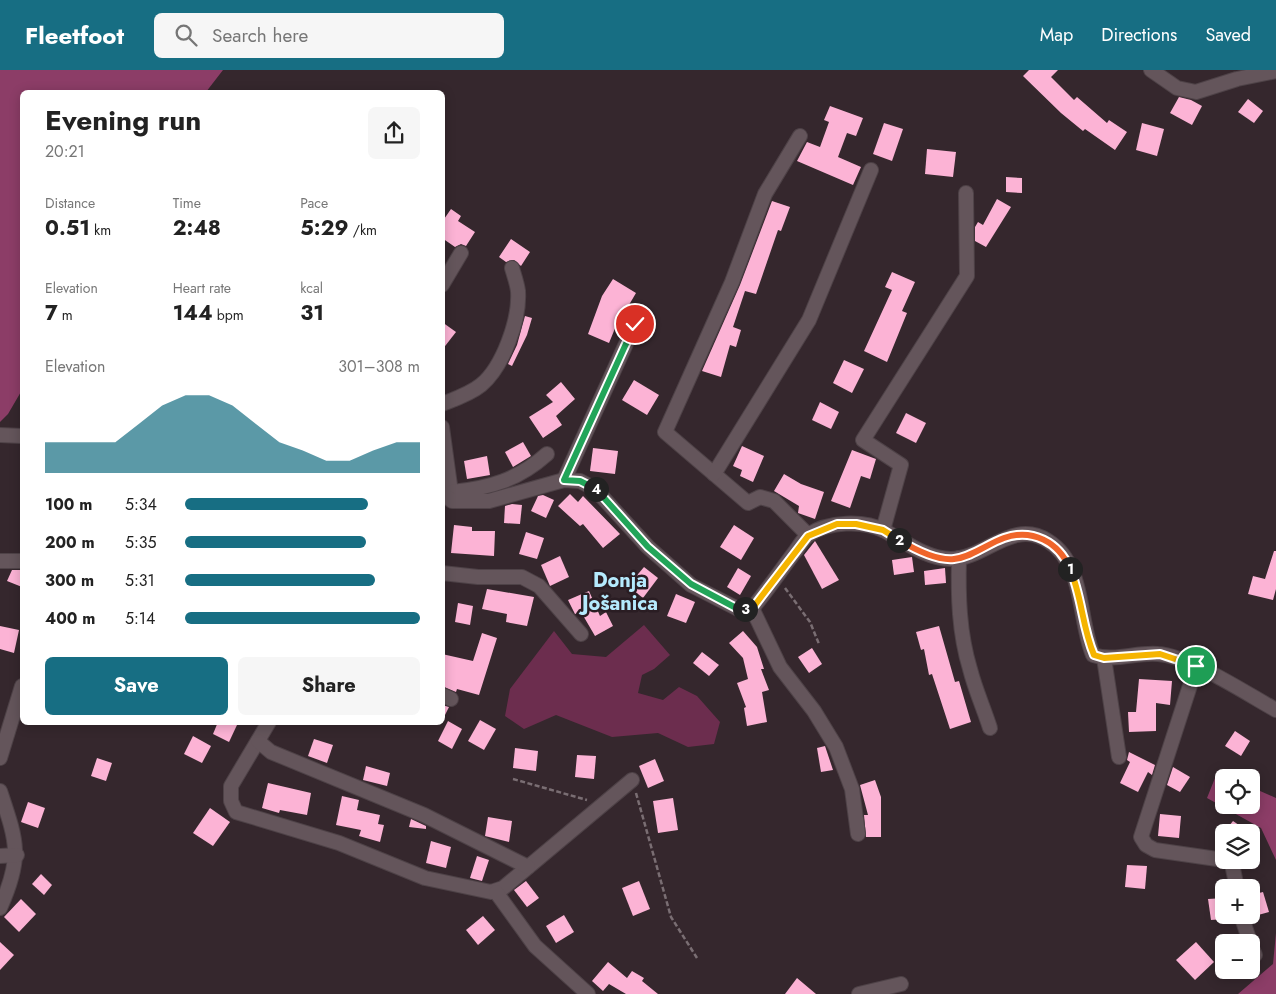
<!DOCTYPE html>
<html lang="en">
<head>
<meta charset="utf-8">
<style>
  :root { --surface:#fff; --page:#f6f6f6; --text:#222; --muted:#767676; --accent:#176e83 }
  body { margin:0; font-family:Jost,sans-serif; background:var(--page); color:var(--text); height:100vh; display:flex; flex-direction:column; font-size:19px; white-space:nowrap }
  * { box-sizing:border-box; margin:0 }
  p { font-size:16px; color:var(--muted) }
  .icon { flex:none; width:28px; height:28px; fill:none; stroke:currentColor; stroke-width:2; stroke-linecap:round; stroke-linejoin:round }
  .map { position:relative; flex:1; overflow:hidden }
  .drawer { position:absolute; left:20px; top:20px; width:425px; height:635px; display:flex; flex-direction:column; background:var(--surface); border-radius:8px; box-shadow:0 2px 12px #0003 }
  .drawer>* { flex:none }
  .buttons { position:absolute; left:1215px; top:699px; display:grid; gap:10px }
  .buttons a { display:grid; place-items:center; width:45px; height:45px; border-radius:8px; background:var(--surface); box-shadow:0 2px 12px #0003; font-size:25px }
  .pin { position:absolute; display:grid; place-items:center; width:42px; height:42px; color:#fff; margin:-21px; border:2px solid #fff; border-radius:50%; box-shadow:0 1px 5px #0007 }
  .km { position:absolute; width:25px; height:25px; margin:-12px; border-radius:50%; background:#222; color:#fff; font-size:14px; line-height:25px; text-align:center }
  .round { display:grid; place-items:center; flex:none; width:52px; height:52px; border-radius:8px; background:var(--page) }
  .summary { display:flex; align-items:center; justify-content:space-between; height:85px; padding:0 25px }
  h1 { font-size:28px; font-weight:700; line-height:38px }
  .stats { display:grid; grid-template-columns:repeat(3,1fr); gap:8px; height:85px; padding:5px 25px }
  .stats div { display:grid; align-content:center }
  .stats b { font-size:21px; font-weight:700 }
  .stats small { font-size:14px; font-weight:400 }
  .stats p { font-size:14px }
  .chart { height:140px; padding:10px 25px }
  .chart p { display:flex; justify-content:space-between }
  .chart svg { width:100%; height:90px; margin-top:5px; fill:var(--accent); opacity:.7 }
  .button { display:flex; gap:10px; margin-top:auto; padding:10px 25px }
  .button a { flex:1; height:58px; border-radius:8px; background:var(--accent); color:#fff; font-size:20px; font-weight:700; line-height:58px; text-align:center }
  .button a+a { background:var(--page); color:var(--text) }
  ul { padding:0 25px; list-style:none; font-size:16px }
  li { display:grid; grid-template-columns:80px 60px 1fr; align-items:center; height:38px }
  li i { height:12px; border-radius:6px; background:var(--accent) }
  header { display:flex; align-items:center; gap:30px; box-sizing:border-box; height:70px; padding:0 25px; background:var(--accent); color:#fff }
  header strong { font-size:24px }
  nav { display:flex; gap:28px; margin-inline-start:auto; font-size:18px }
  .search { width:350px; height:45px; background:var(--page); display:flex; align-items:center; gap:12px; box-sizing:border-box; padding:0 18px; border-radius:8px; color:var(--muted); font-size:19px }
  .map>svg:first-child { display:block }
  .green { fill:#6c2d4e }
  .forest { fill:#8c3d67 }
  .building { fill:#fcb3d5 }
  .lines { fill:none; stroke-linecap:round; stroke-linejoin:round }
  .minor-casing { stroke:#4e4247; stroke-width:16 }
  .path { stroke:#7a6e73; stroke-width:2.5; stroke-dasharray:5 2.5; stroke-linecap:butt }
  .minor { stroke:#64555b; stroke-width:14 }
  .split-1-casing { stroke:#fff; stroke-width:10 }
  .split-2-casing { stroke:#fff; stroke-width:10 }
  .split-3-casing { stroke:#fff; stroke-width:10 }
  .split-4-casing { stroke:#fff; stroke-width:10 }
  .split-5-casing { stroke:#fff; stroke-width:10 }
  .split-1 { stroke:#f5b400; stroke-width:6 }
  .split-2 { stroke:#f0652b; stroke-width:6 }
  .split-3 { stroke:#f5b400; stroke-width:6 }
  .split-4 { stroke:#22a559; stroke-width:6 }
  .split-5 { stroke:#22a559; stroke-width:6 }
  .labels { text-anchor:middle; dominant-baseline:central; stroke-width:5; stroke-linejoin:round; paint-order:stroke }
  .quarter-label { font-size:20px; font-weight:bold; fill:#b5eafd; stroke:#2a1d23 }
</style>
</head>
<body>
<header>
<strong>Fleetfoot</strong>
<div class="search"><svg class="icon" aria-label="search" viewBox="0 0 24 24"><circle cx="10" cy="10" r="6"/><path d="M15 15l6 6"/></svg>Search here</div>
<nav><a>Map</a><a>Directions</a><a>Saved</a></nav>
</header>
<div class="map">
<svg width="1276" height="924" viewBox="0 0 1276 924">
  <rect width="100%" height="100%" fill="#35272d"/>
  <path class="green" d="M644,555L670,585L654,599L642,605L638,623L663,630L679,617L697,626L720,652L714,674L688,677L658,663L612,667L556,645L524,659L505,646L510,619L554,561L572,584L606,587Z"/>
  <g class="forest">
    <path d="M0,0H223L206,22H22V320L8,344L0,352Z"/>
    <path d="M1217,703L1229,707L1224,708V735H1251V717L1276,728V790L1261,758L1207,728Z"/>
    <path d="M1276,863V924H1238L1273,894Z"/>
  </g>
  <g class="building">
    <path d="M1029,0H1058L1051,7L1074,30L1077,27L1107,53L1109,50L1127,62L1115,80L1085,59L1083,61L1061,43L1023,6Z"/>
    <path d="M1179,27L1191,30L1202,36L1192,55L1170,43Z"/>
    <path d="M1248,29L1263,41L1254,53L1238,42Z"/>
    <path d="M830,36L863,48L856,66L847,63L838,87L861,97L853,115L797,91L807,72L820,77L829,52L824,50Z"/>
    <path d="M884,53L903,59L892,91L873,84Z"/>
    <path d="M1142,53L1164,59L1157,86L1136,80Z"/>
    <path d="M927,79L956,82L953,107L925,104Z"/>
    <path d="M1006,107L1022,108V123L1006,122Z"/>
    <path d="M997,129L1011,137L986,177L975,171V157L978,152L983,155Z"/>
    <path d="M772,131L790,137L781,161L778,160L756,224L745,221L733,257L741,260L736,277L730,275L721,307L702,301L740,215Z"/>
    <path d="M451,139L461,146L458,151L475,162L466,176L461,174L455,177L442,168V152Z"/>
    <path d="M511,169L530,182L521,196L514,190L506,192L499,187Z"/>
    <path d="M892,202L915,212L902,241L907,243L887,292L864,281L892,220L885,217Z"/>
    <path d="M613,209L636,223L626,240L623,239L609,273L588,264L602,226Z"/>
    <path d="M525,246L532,248L527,265L512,296L508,294L517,275Z"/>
    <path d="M442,252L456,262L442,280Z"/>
    <path d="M844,290L864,299L852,323L833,313Z"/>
    <path d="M634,310L659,325L647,345L622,330Z"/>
    <path d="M561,312L575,329L556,346L562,355L543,368L529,347L553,332L546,325Z"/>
    <path d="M820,332L839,342L831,359L812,350Z"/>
    <path d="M906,343L926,353L916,373L896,363Z"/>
    <path d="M523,372L531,386L513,397L505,382Z"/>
    <path d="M742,376L764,386L753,412L740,406L742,400L733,396Z"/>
    <path d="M593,378L618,381L615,404L590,401Z"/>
    <path d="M852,380L876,389L870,409L861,406L850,438L831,431Z"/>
    <path d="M487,386L490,405L467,409L464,391Z"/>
    <path d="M784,404L801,414L824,422L815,449L798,443L799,436L774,421Z"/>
    <path d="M570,424L578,432L583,426L620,464L603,478L583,454L580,456L558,436Z"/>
    <path d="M543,425L554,430L546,448L531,441L538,426Z"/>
    <path d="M512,434L522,435L520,454L504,453L505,436Z"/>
    <path d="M454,455L472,457V461H495L494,486L451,483Z"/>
    <path d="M734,455L754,468L741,490L720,477Z"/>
    <path d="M526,462L544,468L537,489L519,484Z"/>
    <path d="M815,471L839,510L822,519L804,485Z"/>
    <path d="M1274,481H1276V519L1273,530L1248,524L1253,506L1265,509Z"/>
    <path d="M560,486L569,507L550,516L541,495Z"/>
    <path d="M912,487L914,502L894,505L892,490Z"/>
    <path d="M644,497L658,508L643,528L628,516Z"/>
    <path d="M738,498L751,506L740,525L727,517Z"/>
    <path d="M945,498L946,513L925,515L924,501Z"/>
    <path d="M12,500H22V517L7,511Z"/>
    <path d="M487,519L534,527L527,556L506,552L507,544L482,539Z"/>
    <path d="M589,521L600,546L606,542L613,556L595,566L581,542L575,544L568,530Z"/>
    <path d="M676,524L695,532L686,553L667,546Z"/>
    <path d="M458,533L473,536L470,555L455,552Z"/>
    <path d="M0,556L19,560L14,583L0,579Z"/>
    <path d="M939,556L955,612L959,611L971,652L950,659L932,604L929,605L924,579L921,580L916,562Z"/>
    <path d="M743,561L757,577L764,599H761L769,620L762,622L767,652L747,656L744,638L746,637L737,613L748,609L743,588L729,573Z"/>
    <path d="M482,563L497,568L479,625L457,619L456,622L442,616V584L473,591Z"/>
    <path d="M812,578L822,594L809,603L798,587Z"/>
    <path d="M702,582L719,595L709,606L693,593Z"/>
    <path d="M1139,609L1172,611L1170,635L1156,633V661L1129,662L1128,642H1136Z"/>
    <path d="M442,635L449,637L442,651Z"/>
    <path d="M480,650L496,659L484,680L468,671Z"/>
    <path d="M448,651L462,659L452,679L438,671Z"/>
    <path d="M218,652H230L237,655L229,672L213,664Z"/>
    <path d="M1235,661L1250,671L1241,686L1225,676Z"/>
    <path d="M193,666L211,676L202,693L184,684Z"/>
    <path d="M314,669L333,675L327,693L308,686Z"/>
    <path d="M825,676L833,700L821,702L817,678Z"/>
    <path d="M515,678L538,681L536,701L513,698Z"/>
    <path d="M1129,682L1155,695L1152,705L1148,702L1138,722L1120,713L1130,692L1127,690Z"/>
    <path d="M577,685L596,686L594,709L575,707Z"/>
    <path d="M97,688L112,693L106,711L91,706Z"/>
    <path d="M655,689L664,711L648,718L639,696Z"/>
    <path d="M366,696L390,703L387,716L363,710Z"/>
    <path d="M1173,697L1190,707L1180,722L1167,715Z"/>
    <path d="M875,710L881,727V767H866L864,745H868L860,715Z"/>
    <path d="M268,713L311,723L307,745L280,740L279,743L262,738Z"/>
    <path d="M342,726L359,730L357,740L380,745L378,754L384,755L380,772L359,766L361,760L336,755Z"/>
    <path d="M673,728L678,760L658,763L653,731Z"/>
    <path d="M28,732L45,738L38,758L21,752Z"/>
    <path d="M210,738L230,752L213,776L193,763Z"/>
    <path d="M1160,744L1181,746L1179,768L1158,766Z"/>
    <path d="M488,747L512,751L509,772L485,766Z"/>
    <path d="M411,749L426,756V759L409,757Z"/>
    <path d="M1233,751L1249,762H1224Z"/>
    <path d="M431,771L451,777L446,798L426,793Z"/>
    <path d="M477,786L489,790L482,811L470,808Z"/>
    <path d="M1127,795L1147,796L1145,819L1125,817Z"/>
    <path d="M41,804L52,815L44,825L32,814Z"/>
    <path d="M526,811L539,828L527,837L514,820Z"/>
    <path d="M639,811L650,839L633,846L622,818Z"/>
    <path d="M1263,822L1269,842L1251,847V825Z"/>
    <path d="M1224,828V849L1211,850L1208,829Z"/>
    <path d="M21,829L36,844L19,862L4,847Z"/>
    <path d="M564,845L574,862L556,873L546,856Z"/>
    <path d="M483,846L495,860L478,875L466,860Z"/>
    <path d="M0,872L14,885L0,900Z"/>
    <path d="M1196,872L1214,892L1195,910L1176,890Z"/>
    <path d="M608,892L627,908L632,901L644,908L642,911L658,924H626L609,914L603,921L592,911Z"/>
    <path d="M797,908L816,924H785Z"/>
  </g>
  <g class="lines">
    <g class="minor-casing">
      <g id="minor">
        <path d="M1151,0L1177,18L1196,22L1237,9L1276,1"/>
        <path d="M800,66L765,124L732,212L665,362L748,433L760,427L774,431L808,465"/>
        <path d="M442,215L461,183"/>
        <path d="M442,334C455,329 470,324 481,315C503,297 520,249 518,221C517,213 514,205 512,198"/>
        <path d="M442,357L452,430"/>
        <path d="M0,365L22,366"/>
        <path d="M714,404L809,250L871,100"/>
        <path d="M564,410L635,254"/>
        <path d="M452,422C490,418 518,410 547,384"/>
        <path d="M442,423L452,431H489L564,410L580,411L595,419L648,477L691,515L738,539H747L755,535C769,518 781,500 794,483C798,478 803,469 808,465C828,451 864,450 885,461C905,472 927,489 951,489C985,489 1013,448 1048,471C1085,494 1078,549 1093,585C1115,592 1136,582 1158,584C1190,586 1247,624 1276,640"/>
        <path d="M883,460L901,395L863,370L967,206L966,123"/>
        <path d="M959,488C958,525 959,563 970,599C975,619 984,639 990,658"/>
        <path d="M0,491H22"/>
        <path d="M442,503L478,507H522L539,516L581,564"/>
        <path d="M751,536L780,597L814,641L836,677L852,719L858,764"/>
        <path d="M1104,588L1119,687"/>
        <path d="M1196,597L1141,767L1146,775L1155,780L1224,790"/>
        <path d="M442,625L451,629"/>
        <path d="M269,652L231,716V731L236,742L339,773L425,808L491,822L503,818L632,710"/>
        <path d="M258,671L271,682L424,745L528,797"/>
        <path d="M0,688L22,616"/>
        <path d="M0,721C17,772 23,787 0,838"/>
        <path d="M0,786L17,785"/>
        <path d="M1225,790L1232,794L1237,818"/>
        <path d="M496,822L535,876L588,924"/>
        <path d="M1241,845L1250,872"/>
        <path d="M1251,876L1255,885"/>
        <path d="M859,924L901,914"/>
      </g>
    </g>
    <g class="path">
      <path d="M785,518L810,552L819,574"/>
      <path d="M513,709L587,730"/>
      <path d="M636,723L671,847L697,888"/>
    </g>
    <use href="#minor" class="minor"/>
  </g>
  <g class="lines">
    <g class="split-1-casing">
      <path id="split-1" d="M1070,499C1082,526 1082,557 1094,585L1104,588L1160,584L1196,596"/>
    </g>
    <g class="split-2-casing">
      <path id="split-2" d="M899,470C914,479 936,491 954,489C972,487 987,474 1004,468C1032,458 1059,472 1070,499"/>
    </g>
    <g class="split-3-casing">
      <path id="split-3" d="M745,539L755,535L761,527L808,466L837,454H856L883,460L899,470"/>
    </g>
    <g class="split-4-casing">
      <path id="split-4" d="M596,419L648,477L691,514L738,539H745"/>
    </g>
    <g class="split-5-casing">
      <path id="split-5" d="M596,419L580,411L564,410L635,254"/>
    </g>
    <use href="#split-1" class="split-1"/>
    <use href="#split-2" class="split-2"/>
    <use href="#split-3" class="split-3"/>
    <use href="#split-4" class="split-4"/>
    <use href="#split-5" class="split-5"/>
  </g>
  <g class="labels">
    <g class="quarter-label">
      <text x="620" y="510">Donja<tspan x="620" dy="23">Jošanica</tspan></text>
    </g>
  </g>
</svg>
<div class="buttons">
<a><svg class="icon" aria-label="locate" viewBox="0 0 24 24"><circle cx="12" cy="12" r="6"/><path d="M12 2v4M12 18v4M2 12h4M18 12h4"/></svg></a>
<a><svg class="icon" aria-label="layers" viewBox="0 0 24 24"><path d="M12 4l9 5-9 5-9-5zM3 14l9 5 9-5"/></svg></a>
<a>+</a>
<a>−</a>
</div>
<div class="pin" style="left:1196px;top:596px;background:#1e9e55"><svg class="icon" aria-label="arrive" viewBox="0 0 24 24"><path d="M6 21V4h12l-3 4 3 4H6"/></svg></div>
<div class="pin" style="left:635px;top:254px;background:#d93025"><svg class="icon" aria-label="check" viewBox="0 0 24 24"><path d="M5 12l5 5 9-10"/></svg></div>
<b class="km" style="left:1070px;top:499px">1</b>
<b class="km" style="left:899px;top:470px">2</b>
<b class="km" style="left:745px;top:539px">3</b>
<b class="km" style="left:596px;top:419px">4</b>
<section class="drawer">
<div class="summary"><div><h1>Evening run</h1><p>20:21</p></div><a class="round"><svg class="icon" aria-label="share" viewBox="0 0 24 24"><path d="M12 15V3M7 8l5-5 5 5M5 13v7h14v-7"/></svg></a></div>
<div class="stats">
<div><p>Distance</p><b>0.51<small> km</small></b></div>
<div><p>Time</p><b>2:48</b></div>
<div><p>Pace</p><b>5:29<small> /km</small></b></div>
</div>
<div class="stats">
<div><p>Elevation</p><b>7<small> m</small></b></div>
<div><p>Heart rate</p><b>144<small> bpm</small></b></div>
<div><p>kcal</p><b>31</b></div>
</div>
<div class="chart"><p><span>Elevation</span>301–308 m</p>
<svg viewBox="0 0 160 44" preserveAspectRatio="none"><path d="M0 44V29L10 29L20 29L30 29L40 20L50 11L60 6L70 6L80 11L90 20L100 29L110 33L120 38L130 38L140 33L150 29L160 29V44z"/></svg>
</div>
<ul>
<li><b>100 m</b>5:34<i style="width:78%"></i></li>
<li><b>200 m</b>5:35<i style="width:77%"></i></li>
<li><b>300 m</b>5:31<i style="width:81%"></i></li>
<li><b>400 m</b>5:14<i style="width:100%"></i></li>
</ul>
<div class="button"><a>Save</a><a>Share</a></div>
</section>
</div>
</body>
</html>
